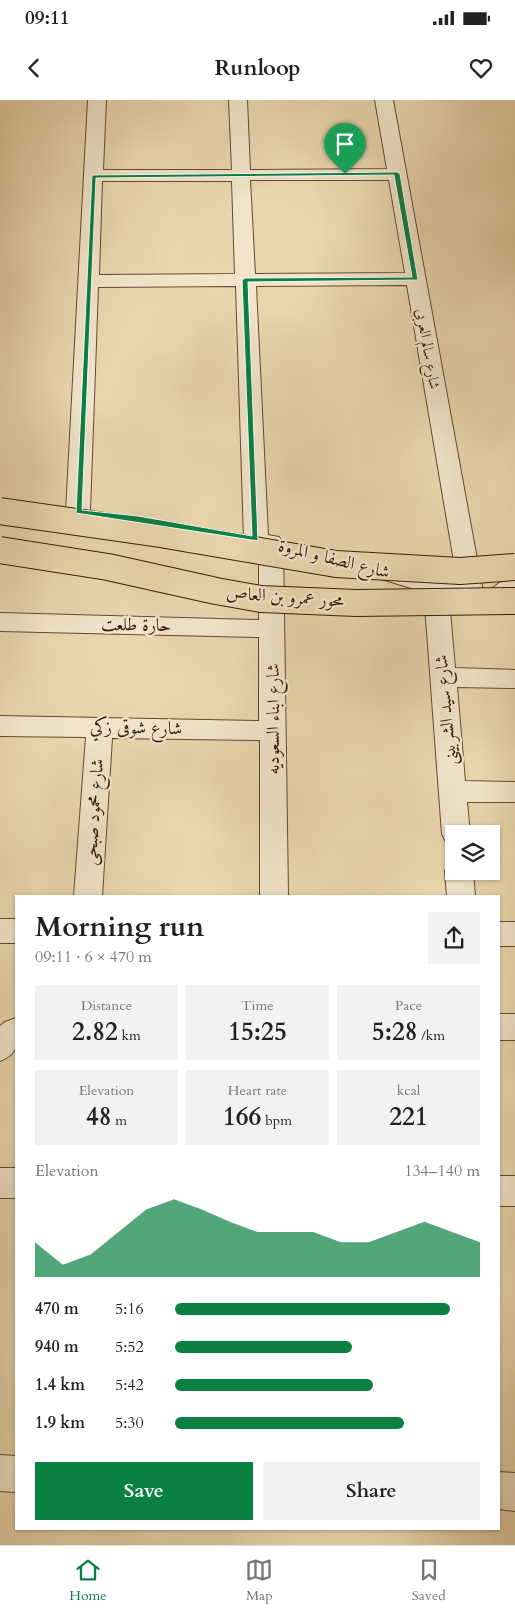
<!DOCTYPE html>
<html lang="en">
<head>
<meta charset="utf-8">
<style>
  :root { --surface:#fff; --page:#f2f2f2; --text:#222; --muted:#767676; --line:#e0e0e0; --accent:#0b8043 }
  body { margin:0; font-family:Cardo,Amiri,serif; background:var(--page); color:var(--text); height:100vh; display:flex; flex-direction:column; font-size:19px; white-space:nowrap }
  * { box-sizing:border-box; margin:0 }
  p { font-size:16px; color:var(--muted) }
  .icon { flex:none; width:28px; height:28px; fill:none; stroke:currentColor; stroke-width:2; stroke-linecap:round; stroke-linejoin:round }
  .map { position:relative; flex:1; overflow:hidden }
  .details { position:absolute; left:15px; top:795px; width:485px; height:635px; display:flex; flex-direction:column; background:var(--surface); border-radius:0px; box-shadow:0 1px 4px #0004 }
  .details>* { flex:none }
  .fabs { position:absolute; left:445px; top:725px; display:grid; gap:10px }
  .fabs a { display:grid; place-items:center; width:55px; height:55px; border-radius:0px; background:var(--surface); box-shadow:0 1px 4px #0004; font-size:25px }
  .pin { position:absolute; display:grid; place-items:center; width:42px; height:42px; color:#fff; margin:-51px -21px; border-radius:50% 50% 50% 0; rotate:-45deg; box-shadow:0 0 5px #0007 }
  .pin .icon { rotate:45deg }
  .round { display:grid; place-items:center; flex:none; width:52px; height:52px; border-radius:0px; background:var(--page) }
  .summary { display:flex; align-items:center; justify-content:space-between; height:85px; padding:0 20px }
  h1 { font-size:28px; font-weight:600; line-height:38px }
  .metrics { display:grid; grid-template-columns:repeat(3,1fr); gap:8px; height:85px; padding:5px 20px }
  .metrics div { display:grid; align-content:center; border-radius:0px; background:var(--page); text-align:center }
  .metrics b { font-size:25px; font-weight:600 }
  .metrics small { font-size:14px; font-weight:400 }
  .metrics p { font-size:14px }
  .chart { height:140px; padding:10px 20px }
  .chart p { display:flex; justify-content:space-between }
  .chart svg { width:100%; height:90px; margin-top:5px; fill:var(--accent); opacity:.7 }
  .action { display:flex; gap:10px; margin-top:auto; padding:10px 20px }
  .action a { flex:1; height:58px; border-radius:0px; background:var(--accent); color:#fff; font-size:20px; font-weight:600; line-height:58px; text-align:center }
  .action a+a { background:var(--page); color:var(--text) }
  ul { padding:0 20px; list-style:none; font-size:16px }
  li { display:grid; grid-template-columns:80px 60px 1fr; align-items:center; height:38px }
  li i { height:12px; border-radius:6px; background:var(--accent) }
  .status { display:flex; justify-content:space-between; align-items:center; height:35px; padding:0 25px; background:var(--surface); direction:ltr }
  .status svg { height:14px; fill:currentColor }
  header { display:flex; justify-content:space-between; align-items:center; height:65px; padding:0 20px; background:var(--surface); font-size:22px; font-weight:600 }
  .tabs { display:flex; justify-content:space-around; align-items:center; height:70px; border-top:1px solid var(--line); background:var(--surface); font-size:14px; color:var(--muted) }
  .tabs a { display:grid; justify-items:center; gap:2px }
  .tabs .current { color:var(--accent) }
  .map>svg:first-child { display:block }
  .lines { fill:none; stroke-linecap:round; stroke-linejoin:round }
  .minor-casing { stroke:#644930; stroke-width:2 }
  .minor { fill:#f1e4ca; fill-rule:evenodd }
  .major-bridge-casing { stroke:#381a07; stroke-width:28; stroke-linecap:butt }
  .major-bridge { stroke:#e9d6ad; stroke-width:26 }
  .route { fill:#0b8043; stroke:#fff; fill-rule:evenodd }
  .labels { text-anchor:middle; dominant-baseline:central; stroke-width:4.5; stroke-linejoin:round; paint-order:stroke }
  .far-street-label { font-size:15px; fill:#381a07; stroke:#f1e4ca }
  .street-label { font-size:18px; fill:#381a07; stroke:#f1e4ca }
</style>
</head>
<body>
<div class="status"><b>09:11</b><svg viewBox="0 0 49 12"><path d="M0 12V9h3v3zM5 12V6h3v6zM10 12V3h3v9zM15 12V0h3v12zM26 1h20v11H26zM47 4h2v5h-2z"/></svg></div>
<header><svg class="icon" aria-label="back" viewBox="0 0 24 24"><path d="M15 5l-7 7 7 7"/></svg>Runloop<svg class="icon" aria-label="heart" viewBox="0 0 24 24"><path d="M12 20l-8-8c-3-5 5-10 8-4 3-6 11-1 8 4z"/></svg></header>
<div class="map">
<svg width="515" height="1445" viewBox="0 0 515 1445">
  <rect width="100%" height="100%" fill="#e9d6ad"/>
  <filter id="stains"><feTurbulence type="fractalNoise" baseFrequency=".004" numOctaves="4"/><feColorMatrix values="0 0 0 0 .2 0 0 0 0 .09 0 0 0 0 .02 0 0 0 .5 -.17"/></filter>
  <radialGradient id="worn" r=".72"><stop offset=".6" stop-color="#630" stop-opacity="0"/><stop offset="1" stop-color="#630" stop-opacity=".3"/></radialGradient>
  <g class="lines">
    <g class="minor-casing">
      <g id="minor">
        <path d="M88,0H106L103,70H232L229,0H247L250,70L387,69L375,0H393L483,492L486,493L506,478L515,476V496L498,509L489,511L449,499L455,568L515,570V588L457,587L465,681L515,682V702H467L470,734H454V744L446,742L442,734L424,492L375,477L371,471L375,465L383,463L458,485L407,185L256,186L268,435L279,437L283,442L288,796H260V640L112,638L102,796H74L86,637L0,636V616L259,621V537L0,531V513L259,520V446L248,444L244,439L236,186L98,187L90,411L86,416L78,418L70,416L66,411ZM250,80H389L405,173L255,174ZM102,81H232L235,174L99,175Z"/>
        <path d="M454,761V771H473L475,796H447L445,771L449,763Z"/>
        <rect x="0" y="819" width="16" height="24"/>
        <rect x="499" y="822" width="16" height="24"/>
        <rect x="499" y="914" width="16" height="26"/>
        <path d="M16,918C17,938 22,953 0,961V926L5,922Z"/>
        <rect x="0" y="1068" width="16" height="30"/>
        <rect x="499" y="1076" width="16" height="30"/>
        <path d="M0,1355L16,1356V1392L0,1391Z"/>
        <path d="M499,1372L515,1373V1411L499,1409Z"/>
      </g>
    </g>
    <use href="#minor" class="minor"/>
    <g class="major-bridge-casing">
      <g id="major-bridge">
        <path d="M0,411L160,434L336,464L460,471L515,467"/>
        <path d="M0,450L108,467L216,491L261,499L356,503L515,501"/>
      </g>
    </g>
    <use href="#major-bridge" class="major-bridge"/>
  </g>
  <path class="route" d="M397,72L400,74L418,180L248,182L258,441L76,413L92,75ZM394,75L412,177L245,178L242,180L252,436L138,416L82,410L96,78Z"/>
  <g class="labels">
    <g class="far-street-label">
      <text transform="translate(428 249) rotate(80)">شارع سالم العربى</text>
    </g>
    <g class="street-label">
      <text transform="translate(334 459) rotate(14)">شارع الصفا و المروة</text>
      <text transform="translate(285 497) rotate(4)">محور عمرو بن العاص</text>
      <text transform="translate(136 525) rotate(1)">حارة طلعت</text>
      <text transform="translate(446 610) rotate(-95)">شارع سيد الشربينى</text>
      <text transform="translate(273 619) rotate(-90)">شارع ابناء السعوديه</text>
      <text transform="translate(136 628) rotate(1)">شارع شوقى زكي</text>
      <text transform="translate(94 712) rotate(-86)">شارع محمود صبحى</text>
    </g>
  </g>
  <rect width="100%" height="100%" filter="url(#stains)"/>
  <rect width="100%" height="100%" fill="url(#worn)"/>
</svg>
<div class="fabs">
<a><svg class="icon" aria-label="layers" viewBox="0 0 24 24"><path d="M12 4l9 5-9 5-9-5zM3 14l9 5 9-5"/></svg></a>
</div>
<div class="pin" style="left:345px;top:74px;background:#1e9e55"><svg class="icon" aria-label="arrive" viewBox="0 0 24 24"><path d="M6 21V4h12l-3 4 3 4H6"/></svg></div>
<section class="details">
<div class="summary"><div><h1>Morning run</h1><p>09:11 · 6 × 470 m</p></div><a class="round"><svg class="icon" aria-label="share" viewBox="0 0 24 24"><path d="M12 15V3M7 8l5-5 5 5M5 13v7h14v-7"/></svg></a></div>
<div class="metrics">
<div><p>Distance</p><b>2.82<small> km</small></b></div>
<div><p>Time</p><b>15:25</b></div>
<div><p>Pace</p><b>5:28<small> /km</small></b></div>
</div>
<div class="metrics">
<div><p>Elevation</p><b>48<small> m</small></b></div>
<div><p>Heart rate</p><b>166<small> bpm</small></b></div>
<div><p>kcal</p><b>221</b></div>
</div>
<div class="chart"><p><span>Elevation</span>134–140 m</p>
<svg viewBox="0 0 160 44" preserveAspectRatio="none"><path d="M0 44V27L10 38L20 33L30 22L40 11L50 6L60 11L70 17L80 22L90 22L100 22L110 27L120 27L130 22L140 17L150 22L160 27V44z"/></svg>
</div>
<ul>
<li><b>470 m</b>5:16<i style="width:90%"></i></li>
<li><b>940 m</b>5:52<i style="width:58%"></i></li>
<li><b>1.4 km</b>5:42<i style="width:65%"></i></li>
<li><b>1.9 km</b>5:30<i style="width:75%"></i></li>
</ul>
<div class="action"><a>Save</a><a>Share</a></div>
</section>
</div>
<nav class="tabs">
<a class="current"><svg class="icon" aria-label="home" viewBox="0 0 24 24"><path d="M3 11l9-7 9 7M6 9v11h12V9"/></svg>Home</a>
<a><svg class="icon" aria-label="map" viewBox="0 0 24 24"><path d="M3 6l6-2 6 2 6-2v14l-6 2-6-2-6 2zM9 4v14M15 6v14"/></svg>Map</a>
<a><svg class="icon" aria-label="saved" viewBox="0 0 24 24"><path d="M7 4h10v16l-5-4-5 4z"/></svg>Saved</a>
</nav>
</body>
</html>
